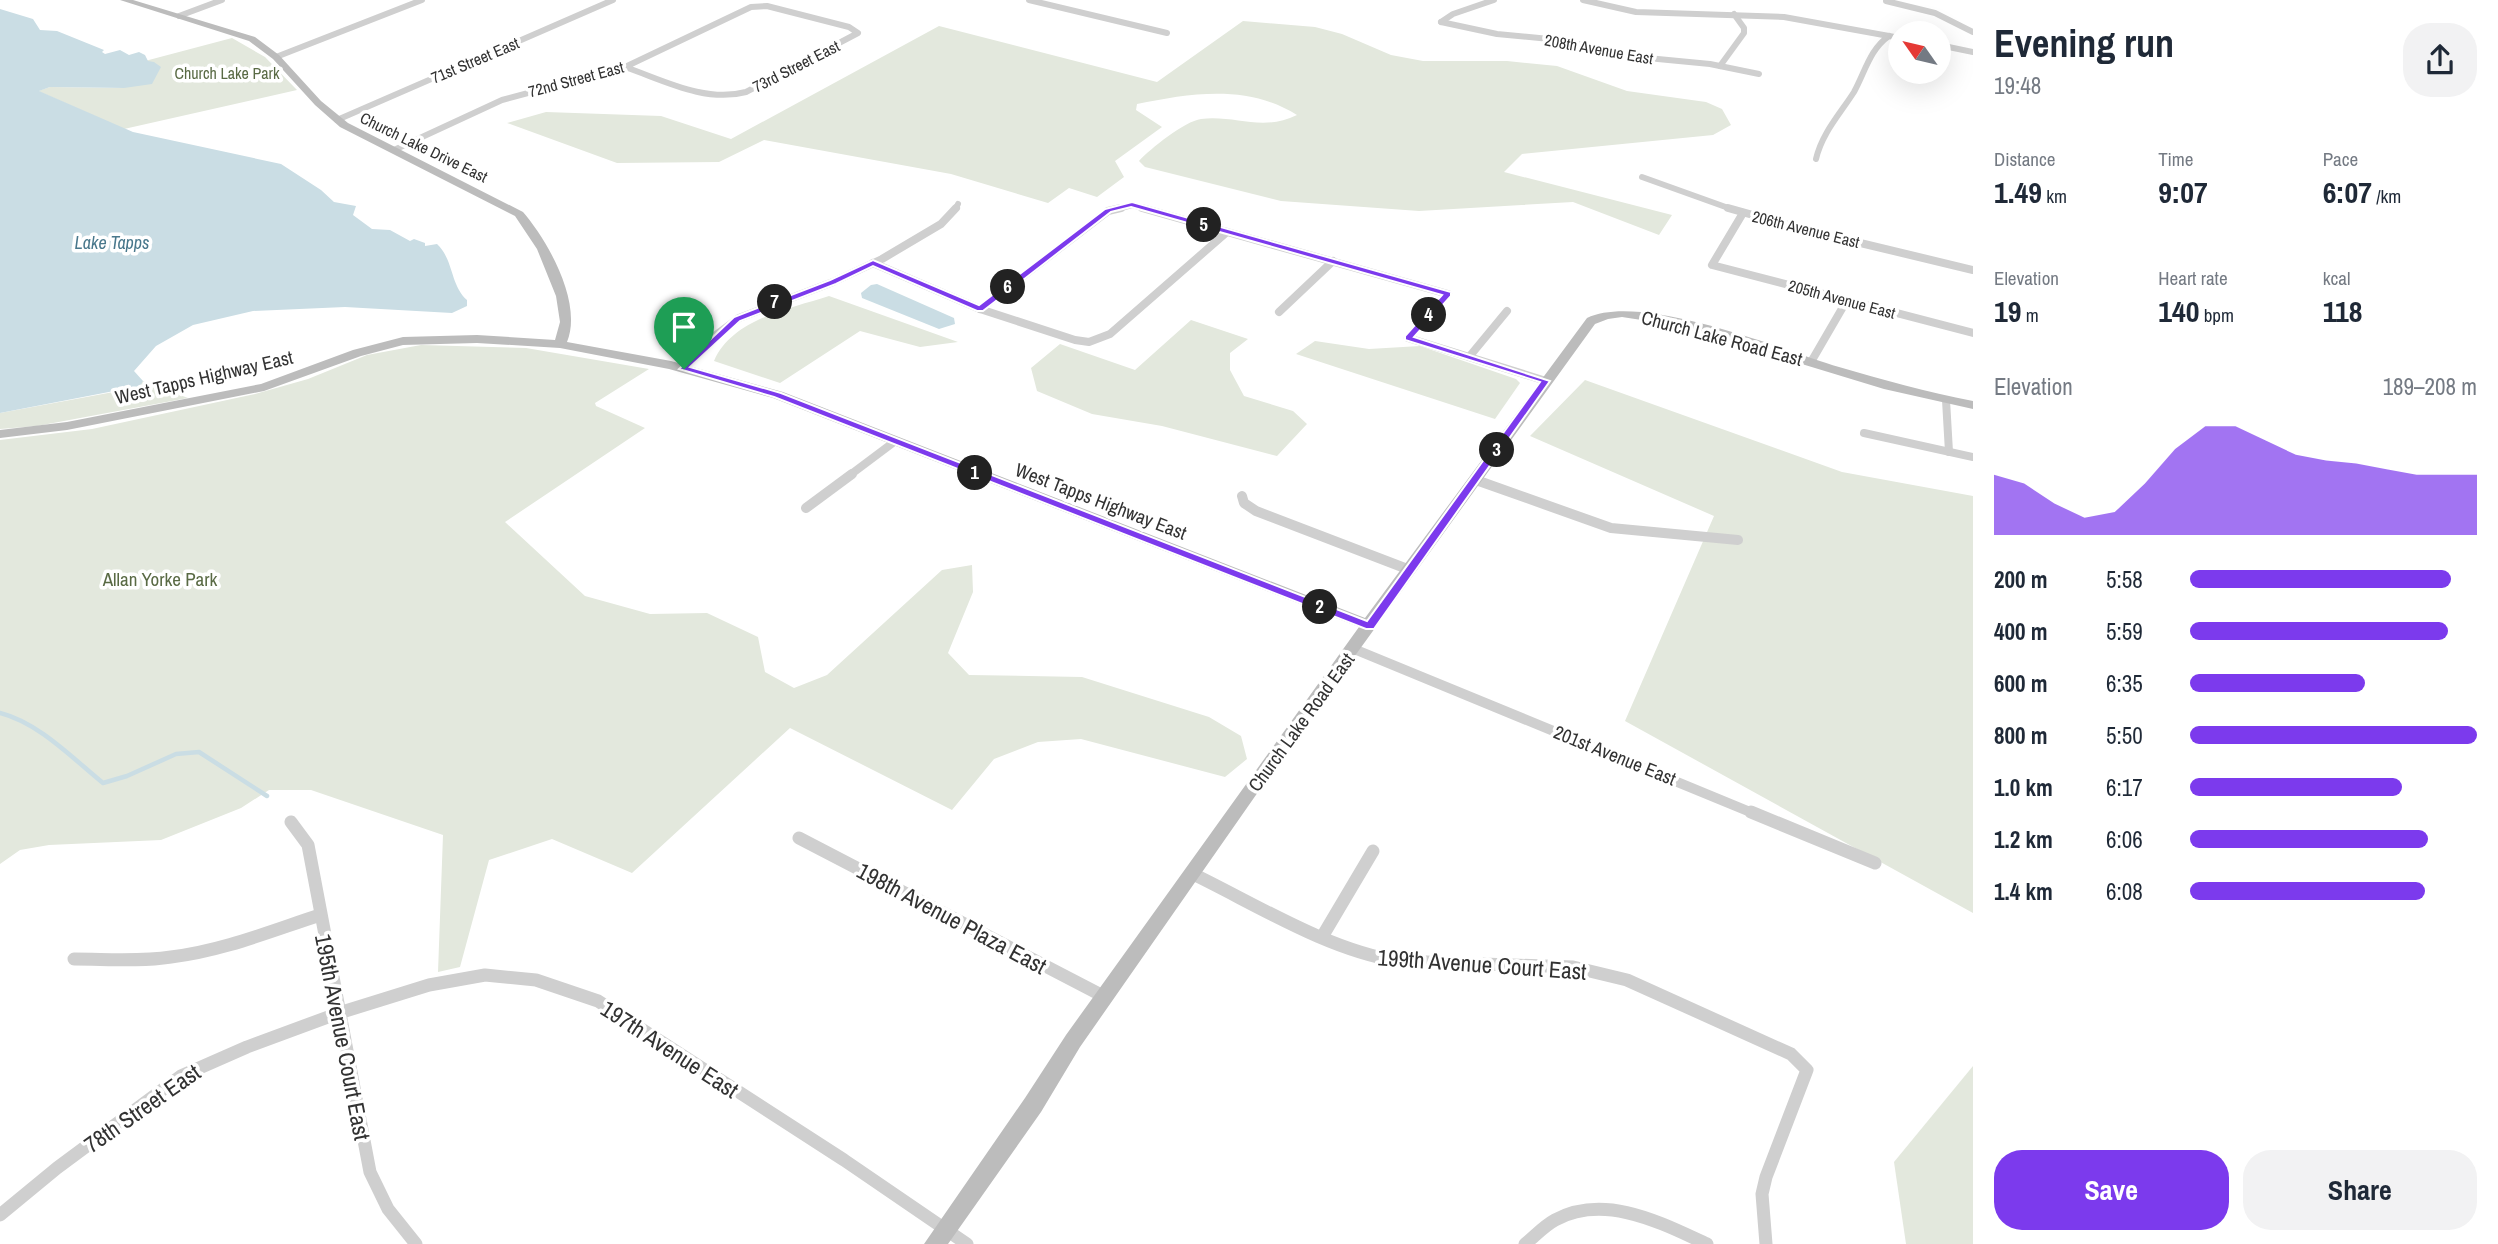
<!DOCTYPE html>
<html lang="en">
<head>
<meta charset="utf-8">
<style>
  :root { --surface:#fff; --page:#f2f2f3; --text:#1f2937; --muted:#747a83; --accent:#7c3aed }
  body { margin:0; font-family:"Archivo Narrow",sans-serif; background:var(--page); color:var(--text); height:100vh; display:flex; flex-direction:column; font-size:26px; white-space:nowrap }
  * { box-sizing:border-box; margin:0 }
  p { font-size:23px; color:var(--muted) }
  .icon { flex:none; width:38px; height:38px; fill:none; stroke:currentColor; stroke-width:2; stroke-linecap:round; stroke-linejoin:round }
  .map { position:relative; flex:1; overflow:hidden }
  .side { display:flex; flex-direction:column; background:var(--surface); width:525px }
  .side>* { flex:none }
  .needle { width:46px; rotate:304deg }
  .buttons { position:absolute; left:1888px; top:21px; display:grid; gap:14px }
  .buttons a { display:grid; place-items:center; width:63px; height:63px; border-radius:50%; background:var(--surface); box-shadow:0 7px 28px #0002; font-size:35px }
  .pin { position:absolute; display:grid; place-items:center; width:60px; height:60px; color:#fff; margin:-72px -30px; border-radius:50% 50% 50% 0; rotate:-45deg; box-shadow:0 0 7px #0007 }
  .pin .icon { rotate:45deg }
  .km { position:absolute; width:35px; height:35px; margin:-18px; border-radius:50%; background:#222; color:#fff; font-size:19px; line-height:35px; text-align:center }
  .round { display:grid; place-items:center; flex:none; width:74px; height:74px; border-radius:28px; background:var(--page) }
  .headline { display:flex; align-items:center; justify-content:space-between; height:119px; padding:0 21px }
  h1 { font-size:38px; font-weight:700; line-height:52px }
  .stats { display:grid; grid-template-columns:repeat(3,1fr); gap:10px; height:119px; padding:7px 21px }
  .stats div { display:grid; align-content:center }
  .stats b { font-size:30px; font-weight:700 }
  .stats small { font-size:19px; font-weight:400 }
  .stats p { font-size:19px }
  .chart { height:196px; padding:14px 21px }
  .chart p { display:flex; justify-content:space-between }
  .chart svg { width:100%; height:126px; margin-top:7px; fill:var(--accent); opacity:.7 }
  .primary-button { display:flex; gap:14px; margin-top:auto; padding:14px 21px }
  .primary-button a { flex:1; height:80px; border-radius:28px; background:var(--accent); color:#fff; font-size:28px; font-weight:700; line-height:80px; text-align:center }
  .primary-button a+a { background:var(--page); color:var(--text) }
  ul { padding:0 21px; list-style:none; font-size:23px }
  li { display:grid; grid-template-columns:112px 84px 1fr; align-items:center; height:52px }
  li i { height:18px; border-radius:9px; background:var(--accent) }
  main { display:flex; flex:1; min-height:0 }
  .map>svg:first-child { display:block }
  .green { fill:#e3e8dd }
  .water { fill:#cadde4 }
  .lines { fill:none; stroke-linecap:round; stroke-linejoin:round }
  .stream { stroke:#cadde4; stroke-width:4.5 }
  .street-far3 { stroke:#cfcfcf; stroke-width:6 }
  .street-far2 { stroke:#cfcfcf; stroke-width:8 }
  .street-far1 { stroke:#cfcfcf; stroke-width:10 }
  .street { stroke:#cfcfcf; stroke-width:13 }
  .secondary { fill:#bcbcbc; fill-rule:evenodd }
  .route { fill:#7c3aed; stroke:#fff; stroke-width:2; fill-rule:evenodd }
  .labels { text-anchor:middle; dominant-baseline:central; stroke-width:7; stroke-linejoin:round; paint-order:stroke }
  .far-street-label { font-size:16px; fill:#323232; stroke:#fff }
  .far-park-label { font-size:16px; fill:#596a44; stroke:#fff }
  .far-water-label { font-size:18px; font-style:italic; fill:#49788c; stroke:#fff }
  .street-label { font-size:19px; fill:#323232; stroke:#fff }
  .park-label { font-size:19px; fill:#596a44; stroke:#fff }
  .near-street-label { font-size:23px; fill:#323232; stroke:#fff }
</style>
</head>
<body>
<main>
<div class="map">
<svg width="1973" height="1244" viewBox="0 0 1973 1244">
  <rect width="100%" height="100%" fill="#fff"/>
  <g class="green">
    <path d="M1243,21L1315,27L1342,34L1391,55L1423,61H1507L1557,66L1627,91L1706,102L1722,109L1731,125L1713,135L1522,154L1504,172L1672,215L1659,235L1573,202L1419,211L1281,201L1145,167L1139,161C1150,149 1185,121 1201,119C1236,115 1262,132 1297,115C1248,84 1191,93 1137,104L1136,110L1162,127L1115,161L1124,177L1097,197L1069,188L1048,203L951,174L764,140L719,162L617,163L507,123L546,112L661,116L731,139L939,26L1157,82Z"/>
    <path d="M232,38L265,57L297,90L124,129L38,91L50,87L124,88L145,61Z"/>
    <path d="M829,296L958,342L920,347L860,331L780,383L714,361C732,319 789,309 829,296Z"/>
    <path d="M1191,320L1248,339L1230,353V370L1244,396L1293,411L1307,424L1277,456L1162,426L1092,414L1037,391L1031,368L1060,344L1135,370Z"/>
    <path d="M1315,341L1369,349L1420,346L1516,379L1520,383L1495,419L1296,354Z"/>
    <path d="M421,345L526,348L649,369L595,403L596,406L645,428L505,522L585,596L650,614L707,613L758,637L765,672L794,688L827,675L942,570L972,565L973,592L948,653L969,675L1082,677L1209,717L1241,736L1247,759L1225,777L1081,739L1038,742L994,759L952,810L790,728L632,873L552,839L489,860L460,967L438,972L443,835L311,790H269L241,808L161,840L49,845L20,850L0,864V440L92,429L255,394L308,379L367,355Z"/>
    <path d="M1585,380L1842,472L1973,496V913L1625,721L1714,516L1530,436Z"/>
    <path d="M143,381L188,398L37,426L0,429V413L135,388Z"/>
    <path d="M1973,1066V1244H1906L1894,1162Z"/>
  </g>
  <g class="water">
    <path d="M0,9L33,19L40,30L57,31L104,50L102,52L105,54L120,50L129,55L139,52L145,55L148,61L154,62L161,67L152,84L124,88L50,87L39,91L133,132L281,164L321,190L334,202L356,206L353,215L372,229L390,230L410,241L414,239L425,243V246L437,244C454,260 450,285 467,300V306L452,313L345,307L253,311L193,325L156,346L134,371L143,381L140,386L0,413Z"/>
    <path d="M877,284L954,318L955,324L939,329L862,298L861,293L871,285Z"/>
  </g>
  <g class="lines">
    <path class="stream" d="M0,713C39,723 72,758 103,783L127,776L176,754L199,752L267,796"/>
    <g class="street-far3">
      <path d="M1029,0L1167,33"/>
      <path d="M1583,0L1636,12L1784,17L1900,38"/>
      <path d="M1886,1L1935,13L1973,32"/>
      <path d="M767,6L849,27L858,33L746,92C705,103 663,80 625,67L751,7Z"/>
      <path d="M179,16L222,0"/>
      <path d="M1441,22L1497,34L1560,40L1637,57L1710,64L1759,74"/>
      <path d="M1441,22L1453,14L1494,0"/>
      <path d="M1939,45L1973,52"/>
      <path d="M276,57L422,0"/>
      <path d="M1720,66L1744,33V28L1734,14"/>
      <path d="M337,120L613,0"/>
      <path d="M394,150L502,100L625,67"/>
      <path d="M1816,159C1822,133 1840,114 1854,92C1865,72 1870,49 1889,36"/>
      <path d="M1642,177L1734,210"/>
      <path d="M955,210L958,204"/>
      <path d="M1114,210L1132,205L1148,210"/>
    </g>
    <g class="street-far2">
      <path d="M1142,208L1448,294L1408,338L1546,381"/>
      <path d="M1728,208L1806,230L1973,270"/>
      <path d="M1743,213L1712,265L1973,333"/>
      <path d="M873,263L980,309L1075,340L1089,342L1110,334L1227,232"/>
      <path d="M980,309L1108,211L1121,208"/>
      <path d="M1279,312L1333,261"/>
      <path d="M1469,357L1507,311"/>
      <path d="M1811,362L1847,300"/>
      <path d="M684,368L716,335L739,318L833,282L882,259L941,224L956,208"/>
      <path d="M1946,400L1949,452"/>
      <path d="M1864,433L1973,457"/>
      <path d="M850,475L894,442"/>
    </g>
    <g class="street-far1">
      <path d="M1476,480L1611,528L1738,540"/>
      <path d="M1242,496L1244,503L1256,511L1410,570"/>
      <path d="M806,508L852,474"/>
      <path d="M1354,649L1755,814"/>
    </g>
    <g class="street">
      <path d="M1751,812L1875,863"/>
      <path d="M291,822L308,845L370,1172L388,1209L416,1244"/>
      <path d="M799,838L1105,997"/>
      <path d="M1193,874C1257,905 1328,950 1398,961L1573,967L1627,980L1791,1054L1807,1070L1766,1177L1762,1194L1766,1244"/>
      <path d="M1322,937L1373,851"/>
      <path d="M74,959C106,959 139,962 171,957C222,951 271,931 320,915"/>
      <path d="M0,1215L57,1168L181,1076L247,1047L339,1013L429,985L485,975L536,980L598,1001L844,1160L967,1244"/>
      <path d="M1525,1244C1535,1236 1544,1226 1555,1220C1605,1193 1661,1223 1707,1244"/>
    </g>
    <path class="secondary" d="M120,0H133L255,37L279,55L321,101L348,123L523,212C548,241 583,303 567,342L671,361L783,392L1365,618L1587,318C1641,292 1780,349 1839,367C1883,380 1927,392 1973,401V409L1884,389L1674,325L1622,317L1608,319L1595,324L1302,729L1080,1047L1041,1112L948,1244H924L1025,1098L1066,1035L1359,627L773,398L669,369L560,348L477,343L403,345L361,356L264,391L67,430L0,438V430L67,422L261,384L353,350L403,337L477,335L555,340L560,322L556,296L537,249L515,216L340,127L315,105L273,59L249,41Z"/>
  </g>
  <path class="route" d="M1132,202L1451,292V296L1414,337L1550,381L1374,629H1366L774,397L679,369L734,317L830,280L873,260L979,305L1105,209ZM1131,207L1442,295L1405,336V340L1540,382L1367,621L781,393L690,367L740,321L836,284L873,266L977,311H983L1111,212Z"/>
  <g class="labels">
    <g class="far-street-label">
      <text transform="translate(1599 49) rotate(10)">208th Avenue East</text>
      <text transform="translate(475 60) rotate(-23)">71st Street East</text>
      <text transform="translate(796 66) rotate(-27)">73rd Street East</text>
      <text transform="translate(576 79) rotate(-15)">72nd Street East</text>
      <text transform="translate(424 147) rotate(26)">Church Lake Drive East</text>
      <text transform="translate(1806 229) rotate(14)">206th Avenue East</text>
      <text transform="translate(1842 299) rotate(15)">205th Avenue East</text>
    </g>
    <g class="far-park-label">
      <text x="227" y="73">Church Lake Park</text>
    </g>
    <g class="far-water-label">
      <text x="112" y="242">Lake Tapps</text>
    </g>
    <g class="street-label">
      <text transform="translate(1722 338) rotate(15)">Church Lake Road East</text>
      <text transform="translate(204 377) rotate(-13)">West Tapps Highway East</text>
      <text transform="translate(1101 501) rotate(21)">West Tapps Highway East</text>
      <text transform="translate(1301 722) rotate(-54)">Church Lake Road East</text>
      <text transform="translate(1615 755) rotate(22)">201st Avenue East</text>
    </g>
    <g class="park-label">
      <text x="160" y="579">Allan Yorke Park</text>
    </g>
    <g class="near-street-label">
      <text transform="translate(952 918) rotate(28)">198th Avenue Plaza East</text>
      <text transform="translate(1482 964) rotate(4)">199th Avenue Court East</text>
      <text transform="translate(343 1037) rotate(79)">195th Avenue Court East</text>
      <text transform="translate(670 1049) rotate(33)">197th Avenue East</text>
      <text transform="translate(142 1108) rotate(-35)">78th Street East</text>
    </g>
  </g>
</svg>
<div class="buttons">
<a><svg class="needle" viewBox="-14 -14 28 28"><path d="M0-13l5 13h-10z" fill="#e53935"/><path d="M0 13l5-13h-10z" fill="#747a83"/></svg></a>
</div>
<div class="pin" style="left:684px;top:369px;background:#1e9e55"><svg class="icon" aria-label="arrive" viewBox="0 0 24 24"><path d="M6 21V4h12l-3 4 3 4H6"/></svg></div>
<b class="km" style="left:975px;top:473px">1</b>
<b class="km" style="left:1320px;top:607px">2</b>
<b class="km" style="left:1497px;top:450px">3</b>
<b class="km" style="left:1429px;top:315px">4</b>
<b class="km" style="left:1204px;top:225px">5</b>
<b class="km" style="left:1008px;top:287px">6</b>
<b class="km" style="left:775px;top:302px">7</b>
</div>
<section class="side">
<div class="headline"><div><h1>Evening run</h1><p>19:48</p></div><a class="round"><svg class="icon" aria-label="share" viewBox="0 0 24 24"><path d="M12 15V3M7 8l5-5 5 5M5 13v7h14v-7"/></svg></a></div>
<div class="stats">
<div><p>Distance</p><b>1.49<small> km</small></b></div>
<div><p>Time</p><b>9:07</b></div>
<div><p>Pace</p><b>6:07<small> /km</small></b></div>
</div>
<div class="stats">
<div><p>Elevation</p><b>19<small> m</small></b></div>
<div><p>Heart rate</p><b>140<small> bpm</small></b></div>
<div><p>kcal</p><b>118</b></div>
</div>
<div class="chart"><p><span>Elevation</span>189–208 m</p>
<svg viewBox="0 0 160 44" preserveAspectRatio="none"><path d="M0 44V23L10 26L20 33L30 38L40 36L50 26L60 14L70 6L80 6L90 11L100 16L110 18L120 19L130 21L140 23L150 23L160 23V44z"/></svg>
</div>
<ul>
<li><b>200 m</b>5:58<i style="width:91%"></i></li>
<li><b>400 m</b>5:59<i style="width:90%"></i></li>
<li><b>600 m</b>6:35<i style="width:61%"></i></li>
<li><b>800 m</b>5:50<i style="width:100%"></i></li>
<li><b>1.0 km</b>6:17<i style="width:74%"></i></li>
<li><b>1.2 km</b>6:06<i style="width:83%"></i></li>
<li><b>1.4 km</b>6:08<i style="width:82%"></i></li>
</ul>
<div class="primary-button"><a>Save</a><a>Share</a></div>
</section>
</main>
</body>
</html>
